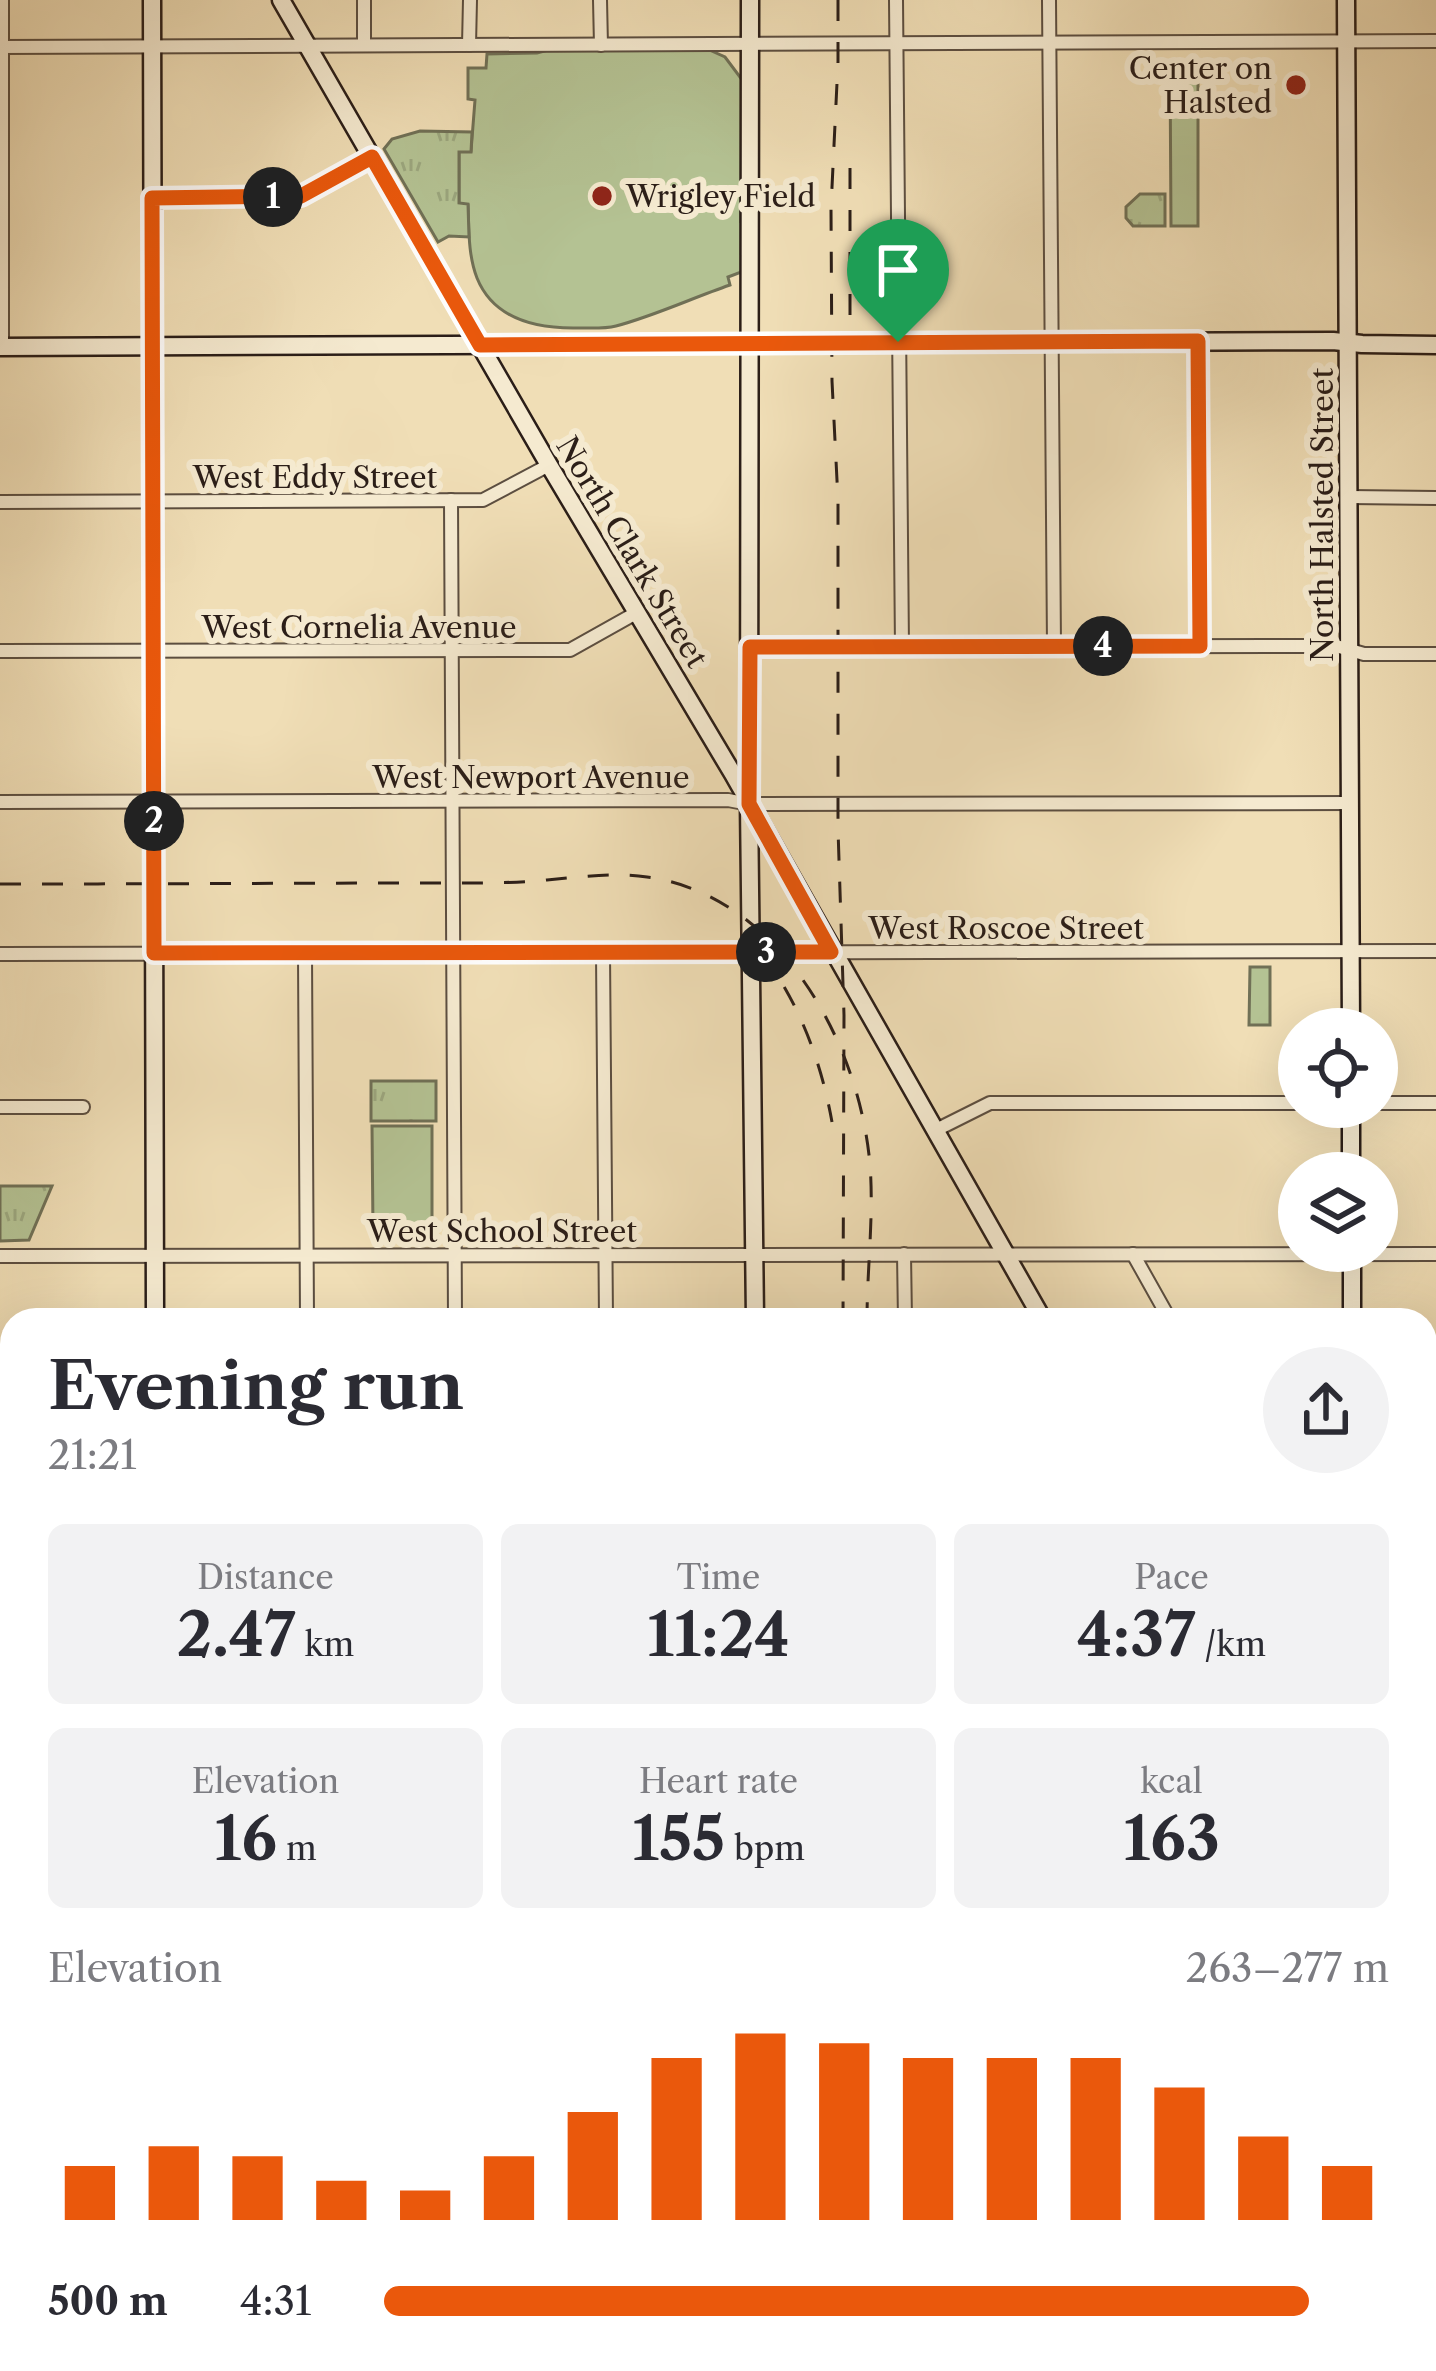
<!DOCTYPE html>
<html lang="en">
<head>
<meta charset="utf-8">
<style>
  :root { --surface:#fff; --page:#f2f2f3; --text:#2b2b33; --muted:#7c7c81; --accent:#ea580c }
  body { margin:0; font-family:"Libre Caslon Text",serif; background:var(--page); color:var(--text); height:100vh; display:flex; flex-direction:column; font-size:45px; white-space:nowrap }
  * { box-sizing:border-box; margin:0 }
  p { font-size:39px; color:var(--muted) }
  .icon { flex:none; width:66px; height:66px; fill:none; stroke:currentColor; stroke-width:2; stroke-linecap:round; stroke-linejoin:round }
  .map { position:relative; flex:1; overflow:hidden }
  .side { position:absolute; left:0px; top:1308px; width:1437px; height:1065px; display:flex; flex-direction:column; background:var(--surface); border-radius:36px 36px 0 0; box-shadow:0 12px 48px #0002 }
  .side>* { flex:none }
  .fabs { position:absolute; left:1278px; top:1008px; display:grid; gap:24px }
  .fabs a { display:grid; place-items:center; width:120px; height:120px; border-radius:50%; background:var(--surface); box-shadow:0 12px 48px #0002; font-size:60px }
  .pin { position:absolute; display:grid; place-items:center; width:102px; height:102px; color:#fff; margin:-123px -51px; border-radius:50% 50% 50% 0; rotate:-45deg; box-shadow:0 0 12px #0007 }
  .pin .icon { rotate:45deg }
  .km { position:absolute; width:60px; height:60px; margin:-30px; border-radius:50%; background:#222; color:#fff; font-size:33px; line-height:60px; text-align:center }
  .round { display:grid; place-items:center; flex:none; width:126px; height:126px; border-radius:63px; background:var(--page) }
  .headline { display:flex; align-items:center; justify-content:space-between; height:204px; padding:0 48px }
  h1 { font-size:66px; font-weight:800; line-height:90px }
  .figures { display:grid; grid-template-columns:repeat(3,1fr); gap:18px; height:204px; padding:12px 48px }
  .figures div { display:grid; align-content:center; border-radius:18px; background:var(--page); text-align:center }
  .figures b { font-size:60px; font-weight:800 }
  .figures small { font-size:33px; font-weight:400 }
  .figures p { font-size:33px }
  .chart { height:336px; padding:24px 48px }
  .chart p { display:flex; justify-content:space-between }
  .chart svg { width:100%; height:216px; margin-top:12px; stroke:var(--accent); stroke-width:6 }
  ul { padding:0 48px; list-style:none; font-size:39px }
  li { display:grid; grid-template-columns:192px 144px 1fr; align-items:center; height:90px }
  li i { height:30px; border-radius:15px; background:var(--accent) }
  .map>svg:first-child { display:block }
  .green { fill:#b4c293; stroke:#707056; stroke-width:3 }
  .park { fill:url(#park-tufts); stroke:#707056; stroke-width:3 }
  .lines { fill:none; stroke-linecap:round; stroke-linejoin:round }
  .street-casing { stroke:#5c4e40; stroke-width:16 }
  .secondary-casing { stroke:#2b1e18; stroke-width:21 }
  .street { stroke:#f5ead0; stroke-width:12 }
  .secondary { stroke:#f5ead0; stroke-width:16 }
  .rail { stroke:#2b1e18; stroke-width:3; stroke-dasharray:21 21; stroke-linecap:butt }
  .route-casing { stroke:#fff; stroke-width:24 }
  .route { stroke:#ea580c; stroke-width:15 }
  .poi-dot { fill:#8f2418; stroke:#f5ead0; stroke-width:4.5 }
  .labels { text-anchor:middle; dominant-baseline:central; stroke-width:12; stroke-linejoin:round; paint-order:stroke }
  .poi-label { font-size:30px; fill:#2b1e18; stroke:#f5ead0; text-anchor:end }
  .street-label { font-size:30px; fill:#2b1e18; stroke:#f5ead0 }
</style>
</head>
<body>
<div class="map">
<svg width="1436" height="2371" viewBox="0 0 1436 2371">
  <defs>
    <pattern id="park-tufts" width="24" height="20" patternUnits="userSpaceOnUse" patternTransform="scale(3)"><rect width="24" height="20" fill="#b4c293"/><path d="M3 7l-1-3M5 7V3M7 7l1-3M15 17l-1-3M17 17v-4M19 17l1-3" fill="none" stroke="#9ba67e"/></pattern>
  </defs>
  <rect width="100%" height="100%" fill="#f0deb6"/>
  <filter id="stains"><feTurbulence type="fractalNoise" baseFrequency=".00167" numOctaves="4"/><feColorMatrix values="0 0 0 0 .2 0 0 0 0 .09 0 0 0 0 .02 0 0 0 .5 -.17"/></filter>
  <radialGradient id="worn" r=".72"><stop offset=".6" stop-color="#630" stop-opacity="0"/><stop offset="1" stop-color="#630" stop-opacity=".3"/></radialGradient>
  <g class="green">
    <path d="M705,48L725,57L743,81L741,213V222L744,223V271L728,277L730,285C692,298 654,316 616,326C604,329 591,328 579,328C539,329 494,320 477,278C468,255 469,229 468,205L459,204V151H471L475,100L468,99V68H486L487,54L537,53L552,49Z"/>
    <path d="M1170,62H1198V226H1171Z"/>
    <path d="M1250,967H1270V1025H1249Z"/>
    <path d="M432,1126V1229H373L372,1126Z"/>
  </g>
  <g class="park">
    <path d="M420,131L472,132L471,152H459V203L468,204L469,237L449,236L438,242L384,149L392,139Z"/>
    <path d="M1140,194H1165V226H1133L1126,218V207Z"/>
    <rect x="371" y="1081" width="65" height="40"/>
    <path d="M0,1186H52L29,1240L0,1241Z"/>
  </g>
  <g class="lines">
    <g class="street-casing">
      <g id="street">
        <path d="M2,0V347"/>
        <path d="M364,0V45"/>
        <path d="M600,0L601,45"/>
        <path d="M896,0L902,647"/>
        <path d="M1049,0L1054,646"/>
        <path d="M469,45L470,0"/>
        <path d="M0,47L1436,41"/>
        <path d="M152,198L301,196L372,157"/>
        <path d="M1197,341L1200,646"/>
        <path d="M1349,497L1436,498"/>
        <path d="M451,500L455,1320"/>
        <path d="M0,502L483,500L549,465"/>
        <path d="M750,647L1336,646L1364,654H1436"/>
        <path d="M0,651L570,650L636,613"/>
        <path d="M0,802L728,800L749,804L1350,803"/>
        <path d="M305,953L307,1320"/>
        <path d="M603,953L606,1320"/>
        <path d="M0,954L1436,951"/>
        <path d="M1377,1103H1436"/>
        <path d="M0,1107H83"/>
        <path d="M934,1131L990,1103H1299"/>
        <path d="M904,1254L905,1320"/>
        <path d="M1133,1254L1170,1320"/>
        <path d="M0,1256L1436,1254"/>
        <path d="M1425,1373H1436"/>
        <path d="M0,1409H12"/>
        <path d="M1425,1704H1436"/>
        <path d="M0,1708H12"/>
        <path d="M0,1858H12"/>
        <path d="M1425,1909H1436"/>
        <path d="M0,2010H12"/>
        <path d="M1425,2146H1436"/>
        <path d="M0,2159H12"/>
        <path d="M1425,2282H1436"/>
        <path d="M0,2312H12"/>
        <path d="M463,2361V2371"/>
        <path d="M1063,2361V2371"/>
      </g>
    </g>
    <g class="secondary-casing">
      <g id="secondary">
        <path d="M152,0L155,1320"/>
        <path d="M281,0L549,465L733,774L1043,1320"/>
        <path d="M750,0L749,804L755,1320"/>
        <path d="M1346,0L1351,1029"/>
        <path d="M0,347L1333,341L1362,344L1436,345"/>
        <path d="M1351,1107V1173"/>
        <path d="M1352,1251V1320"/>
        <path d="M1425,1556H1436"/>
        <path d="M0,1558H12"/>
        <path d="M1425,1976L1436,1995"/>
        <path d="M163,2361V2371"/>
        <path d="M763,2361V2371"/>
        <path d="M1360,2361V2371"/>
      </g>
    </g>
    <use href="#street" class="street"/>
    <use href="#secondary" class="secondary"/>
    <g class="rail">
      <path d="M838,0V62L831,208L832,381L838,500V829L844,1015L843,1320"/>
      <path d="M850,168V342"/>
      <path d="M0,884C152,884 304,883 456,883C486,883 517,883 547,880C580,877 614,872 647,877C780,895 860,1044 870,1165C874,1217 867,1268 867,1320"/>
      <path d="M761,952C799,1002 821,1061 832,1122"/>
      <path d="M849,2361V2371"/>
    </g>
  </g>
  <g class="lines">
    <g class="route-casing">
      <path id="route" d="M372,157L480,345L1198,341L1200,646L750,647L749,804L831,952L154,953L152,198L301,196Z"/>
    </g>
    <use href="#route" class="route"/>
  </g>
  <g class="poi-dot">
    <circle cx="1296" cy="85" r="12"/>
    <circle cx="602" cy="196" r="12"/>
  </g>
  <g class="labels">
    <g class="poi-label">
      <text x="1272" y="68">Center on<tspan x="1272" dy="34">Halsted</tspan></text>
      <text x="626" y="196" text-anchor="start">Wrigley Field</text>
    </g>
    <g class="street-label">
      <text x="315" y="477">West Eddy Street</text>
      <text transform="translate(1322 515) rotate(-90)">North Halsted Street</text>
      <text transform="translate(632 552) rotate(59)">North Clark Street</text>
      <text x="359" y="627">West Cornelia Avenue</text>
      <text x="531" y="777">West Newport Avenue</text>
      <text x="1006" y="928">West Roscoe Street</text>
      <text x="502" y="1231">West School Street</text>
    </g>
  </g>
  <rect width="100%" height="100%" filter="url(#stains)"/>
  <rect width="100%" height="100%" fill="url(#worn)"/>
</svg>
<div class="fabs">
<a><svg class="icon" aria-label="locate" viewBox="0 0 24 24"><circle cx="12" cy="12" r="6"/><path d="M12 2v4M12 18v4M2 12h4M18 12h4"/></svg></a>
<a><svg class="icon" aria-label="layers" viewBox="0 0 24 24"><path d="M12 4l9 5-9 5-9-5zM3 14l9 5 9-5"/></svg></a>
</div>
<div class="pin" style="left:898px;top:342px;background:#1e9e55"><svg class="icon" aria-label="arrive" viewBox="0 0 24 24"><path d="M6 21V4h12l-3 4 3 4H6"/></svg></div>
<b class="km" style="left:273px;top:197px">1</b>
<b class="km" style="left:154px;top:821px">2</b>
<b class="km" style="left:766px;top:952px">3</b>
<b class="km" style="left:1103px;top:646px">4</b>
<section class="side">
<div class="headline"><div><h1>Evening run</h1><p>21:21</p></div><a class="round"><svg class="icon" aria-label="share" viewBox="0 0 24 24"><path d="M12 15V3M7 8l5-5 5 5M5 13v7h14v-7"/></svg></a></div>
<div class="figures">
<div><p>Distance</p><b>2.47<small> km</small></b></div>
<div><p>Time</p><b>11:24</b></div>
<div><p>Pace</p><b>4:37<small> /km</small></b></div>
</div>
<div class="figures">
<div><p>Elevation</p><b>16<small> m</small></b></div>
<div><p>Heart rate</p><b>155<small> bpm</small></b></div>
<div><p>kcal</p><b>163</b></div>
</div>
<div class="chart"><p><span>Elevation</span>263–277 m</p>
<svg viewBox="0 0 160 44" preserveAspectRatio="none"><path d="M5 44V33M15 44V29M25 44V31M35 44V36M45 44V38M55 44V31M65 44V22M75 44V11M85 44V6M95 44V8M105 44V11M115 44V11M125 44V11M135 44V17M145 44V27M155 44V33"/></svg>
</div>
<ul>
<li><b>500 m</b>4:31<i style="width:92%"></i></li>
</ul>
</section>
</div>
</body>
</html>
